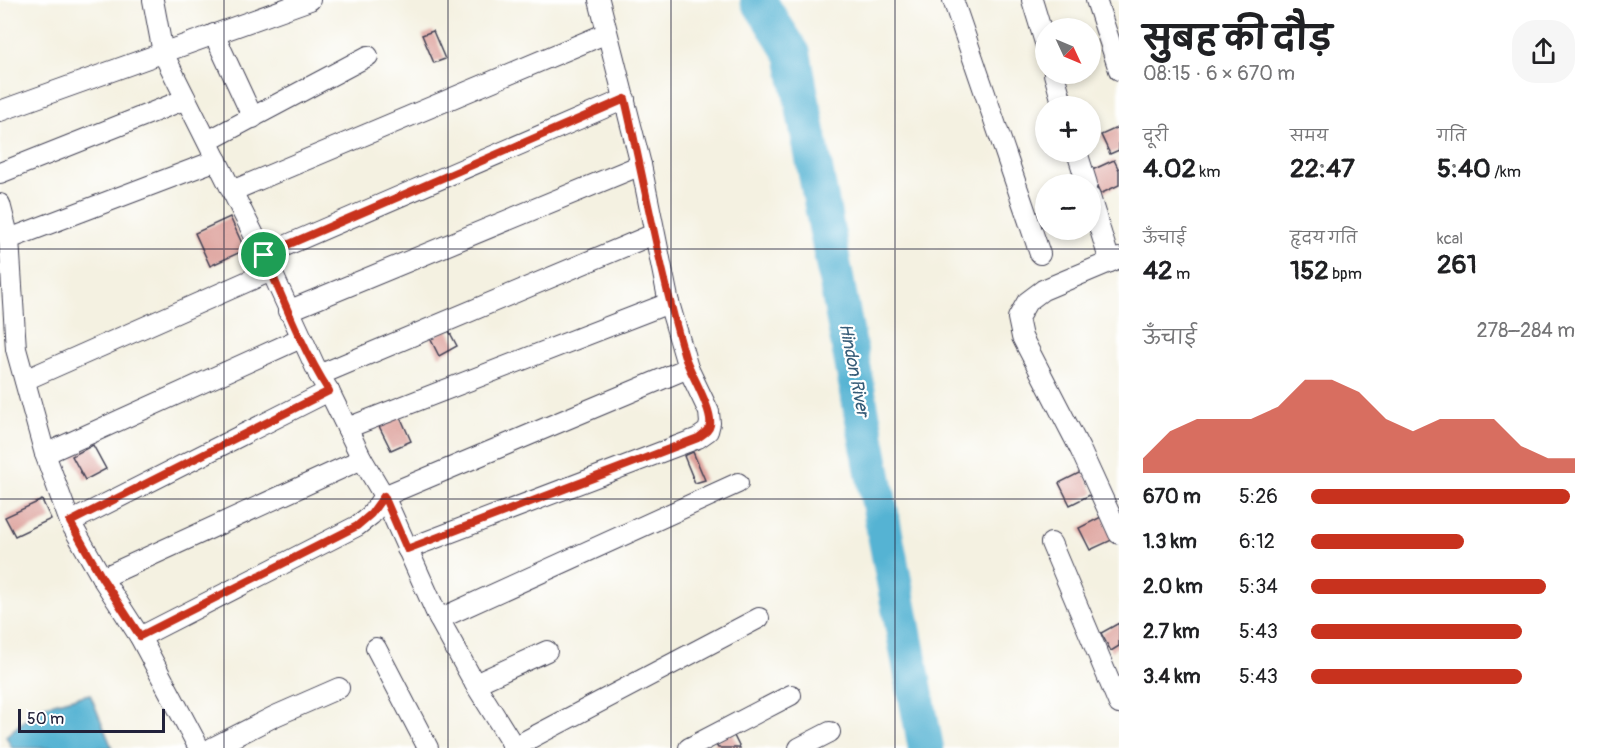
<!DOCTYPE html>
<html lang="hi">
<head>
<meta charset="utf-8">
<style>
  :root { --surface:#fff; --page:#f6f6f6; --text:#202124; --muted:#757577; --accent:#c8321e }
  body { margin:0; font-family:Pangolin,"Playpen Sans Deva",sans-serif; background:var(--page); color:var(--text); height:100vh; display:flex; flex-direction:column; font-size:22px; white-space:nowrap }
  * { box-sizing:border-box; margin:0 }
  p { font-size:20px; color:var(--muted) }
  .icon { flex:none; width:33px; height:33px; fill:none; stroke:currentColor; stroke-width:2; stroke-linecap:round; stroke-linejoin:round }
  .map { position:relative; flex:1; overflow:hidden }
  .side { display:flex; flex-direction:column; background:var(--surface); width:480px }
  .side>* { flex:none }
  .needle { width:39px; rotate:134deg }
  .tools { position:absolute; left:1035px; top:18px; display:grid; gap:12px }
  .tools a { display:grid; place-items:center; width:66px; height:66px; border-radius:50%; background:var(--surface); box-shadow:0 3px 9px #0003; font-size:30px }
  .scale { position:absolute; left:18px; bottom:15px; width:147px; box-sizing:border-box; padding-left:6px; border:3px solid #22223b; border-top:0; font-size:16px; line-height:21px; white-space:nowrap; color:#22223b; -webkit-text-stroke:4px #fff; paint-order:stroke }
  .pin { position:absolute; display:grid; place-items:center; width:51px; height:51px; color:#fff; margin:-26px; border:3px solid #fff; border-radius:50%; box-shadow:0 2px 6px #0007 }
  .round { display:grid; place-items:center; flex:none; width:63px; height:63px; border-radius:24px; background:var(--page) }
  .overview { display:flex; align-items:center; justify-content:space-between; height:102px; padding:0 24px }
  h1 { font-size:33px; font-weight:700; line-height:45px }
  .figures { display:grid; grid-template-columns:repeat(3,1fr); gap:9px; height:102px; padding:6px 24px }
  .figures div { display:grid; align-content:center }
  .figures b { font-size:26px; font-weight:700 }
  .figures small { font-size:16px; font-weight:400 }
  .figures p { font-size:16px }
  .chart { height:168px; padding:12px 24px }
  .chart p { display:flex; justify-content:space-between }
  .chart svg { width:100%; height:108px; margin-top:6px; fill:var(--accent); opacity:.7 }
  ul { padding:0 24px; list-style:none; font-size:20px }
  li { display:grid; grid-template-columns:96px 72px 1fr; align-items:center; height:45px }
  li i { height:15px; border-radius:8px; background:var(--accent) }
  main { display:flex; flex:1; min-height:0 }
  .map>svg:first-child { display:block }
  .water { fill:#55b3d3; stroke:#3c6a87; stroke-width:1.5 }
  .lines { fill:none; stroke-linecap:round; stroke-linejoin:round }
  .river { stroke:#55b3d3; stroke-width:36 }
  .building { fill:#dda19b }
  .minor-casing { stroke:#424154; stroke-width:22 }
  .minor { stroke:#fff; stroke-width:20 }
  .route-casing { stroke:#fff; stroke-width:12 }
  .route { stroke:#c8321e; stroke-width:8 }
  .grid { fill:none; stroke:#22223b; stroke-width:1.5; stroke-opacity:0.55 }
  .labels { text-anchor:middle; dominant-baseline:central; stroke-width:4.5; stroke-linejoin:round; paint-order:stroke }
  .water-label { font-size:18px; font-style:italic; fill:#365c78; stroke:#fff }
</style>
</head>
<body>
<main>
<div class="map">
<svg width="1119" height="748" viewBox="0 0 1119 748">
  <rect width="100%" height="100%" fill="#fff"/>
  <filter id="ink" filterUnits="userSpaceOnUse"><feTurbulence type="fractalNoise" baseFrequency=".0167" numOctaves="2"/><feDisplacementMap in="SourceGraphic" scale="12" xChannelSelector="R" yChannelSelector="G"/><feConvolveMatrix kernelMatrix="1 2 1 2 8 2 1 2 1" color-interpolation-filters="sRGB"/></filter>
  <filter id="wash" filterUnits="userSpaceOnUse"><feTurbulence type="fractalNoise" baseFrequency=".008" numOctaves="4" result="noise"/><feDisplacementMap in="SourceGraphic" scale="24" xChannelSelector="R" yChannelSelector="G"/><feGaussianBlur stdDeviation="1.35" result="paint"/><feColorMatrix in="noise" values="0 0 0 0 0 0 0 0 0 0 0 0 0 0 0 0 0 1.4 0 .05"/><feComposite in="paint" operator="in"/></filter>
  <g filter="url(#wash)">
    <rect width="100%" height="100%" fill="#f4f1e1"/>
    <path class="water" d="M90,694L112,748H12L6,736L42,706Z"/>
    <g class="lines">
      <path class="river" d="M758,0L793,54L926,748"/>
    </g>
    <g id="blocks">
      <g class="building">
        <path d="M433,31L445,59L434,63L422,35Z"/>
        <path d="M1119,127V150L1110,154L1101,135Z"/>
        <path d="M1114,160L1119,170V185L1100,194L1090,171Z"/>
        <path d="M230,217L245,250L210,266L195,233Z"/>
        <path d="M448,329L457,346L439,356L430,338Z"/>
        <path d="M399,414L411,441L391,450L378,424Z"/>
        <path d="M93,445L106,469L85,480L72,456Z"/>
        <path d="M693,452L705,480L695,483L684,456Z"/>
        <path d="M1083,471L1094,493L1070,505L1059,483Z"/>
        <path d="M42,500L51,519L15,536L5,517Z"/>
        <path d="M1103,516L1114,539L1090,550L1079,528Z"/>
        <path d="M1119,623V646L1111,651L1101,633Z"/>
        <path d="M732,732L740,748H718L714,742Z"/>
      </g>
    </g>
  </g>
  <g filter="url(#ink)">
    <use href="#blocks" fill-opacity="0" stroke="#424154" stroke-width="1.5"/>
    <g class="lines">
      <g class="minor-casing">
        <g id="minor">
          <path d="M153,0L163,53L264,255L319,375L329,391L362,459L384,496L439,619L475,684L515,748"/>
          <path d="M953,0L1040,254"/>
          <path d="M1032,0L1046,46"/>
          <path d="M1096,0L1119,70"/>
          <path d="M214,34L253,118"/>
          <path d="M1054,74L1063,106"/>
          <path d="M0,111L310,0"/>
          <path d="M208,141L368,56"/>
          <path d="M1077,152L1087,184"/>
          <path d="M0,173L186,99"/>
          <path d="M232,191L607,33"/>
          <path d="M1090,197L1110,262"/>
          <path d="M0,204L9,239L16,349L45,454L70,522L102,578L140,637L199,748"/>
          <path d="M9,239L217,160"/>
          <path d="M264,255L625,99"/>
          <path d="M1119,258L1043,290L1027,302L1018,318L1022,337L1081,451L1119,534"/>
          <path d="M288,311L641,165"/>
          <path d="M319,375L654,234"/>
          <path d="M25,380L271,271"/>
          <path d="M347,428L669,303"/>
          <path d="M45,454L301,338"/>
          <path d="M70,522L329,391"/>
          <path d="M1051,543L1119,704"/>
          <path d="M407,549L698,438L708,431L710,423L709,412L688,368L669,303L641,165L599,0"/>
          <path d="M102,578L362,459"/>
          <path d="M439,619L738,483"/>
          <path d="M140,637L357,526L371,515L384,496L688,368"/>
          <path d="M376,648L428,748"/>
          <path d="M475,684L547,651"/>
          <path d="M212,748L275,716L339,688"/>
          <path d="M512,748L759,618"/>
          <path d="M689,748L791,695"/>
          <path d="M799,748L830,732"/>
        </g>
      </g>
      <use href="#minor" class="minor"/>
    </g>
  </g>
  <g class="lines" filter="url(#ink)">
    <g class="route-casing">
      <path id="route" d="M625,99C645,185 660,272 685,357C690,373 713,410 710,425C709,431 703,434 698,438L407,549L384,496L371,514L357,526L140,636L102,578L70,522L329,391C302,349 284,301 264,255Z"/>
    </g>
    <use href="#route" class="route"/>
  </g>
  <path class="grid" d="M224,0V748M448,0V748M671,0V748M895,0V748M0,249H1119M0,499H1119"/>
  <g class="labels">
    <g class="water-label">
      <text transform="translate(854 370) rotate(79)">Hindon River</text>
    </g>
  </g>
</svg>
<div class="tools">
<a><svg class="needle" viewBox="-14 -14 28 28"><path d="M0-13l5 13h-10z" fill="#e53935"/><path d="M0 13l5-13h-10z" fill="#757577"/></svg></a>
<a>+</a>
<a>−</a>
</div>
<div class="scale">50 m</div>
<div class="pin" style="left:264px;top:255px;background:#1e9e55"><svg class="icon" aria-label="arrive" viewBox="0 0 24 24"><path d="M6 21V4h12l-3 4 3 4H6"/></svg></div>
</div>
<section class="side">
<div class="overview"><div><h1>सुबह की दौड़</h1><p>08:15 · 6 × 670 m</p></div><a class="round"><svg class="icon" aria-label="share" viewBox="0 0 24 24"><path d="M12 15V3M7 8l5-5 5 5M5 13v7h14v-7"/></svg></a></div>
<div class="figures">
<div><p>दूरी</p><b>4.02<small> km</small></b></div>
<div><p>समय</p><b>22:47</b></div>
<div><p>गति</p><b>5:40<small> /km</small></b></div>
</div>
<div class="figures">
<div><p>ऊँचाई</p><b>42<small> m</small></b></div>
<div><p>हृदय गति</p><b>152<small> bpm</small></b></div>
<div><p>kcal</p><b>261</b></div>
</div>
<div class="chart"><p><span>ऊँचाई</span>278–284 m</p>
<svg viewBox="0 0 160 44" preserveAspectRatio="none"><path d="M0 44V38L10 27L20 22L30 22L40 22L50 17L60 6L70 6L80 11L90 22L100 27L110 22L120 22L130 22L140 33L150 38L160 38V44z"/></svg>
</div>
<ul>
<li><b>670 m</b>5:26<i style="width:98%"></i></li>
<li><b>1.3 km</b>6:12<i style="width:58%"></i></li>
<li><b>2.0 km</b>5:34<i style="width:89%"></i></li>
<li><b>2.7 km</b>5:43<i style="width:80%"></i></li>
<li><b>3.4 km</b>5:43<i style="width:80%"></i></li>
</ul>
</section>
</main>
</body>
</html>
